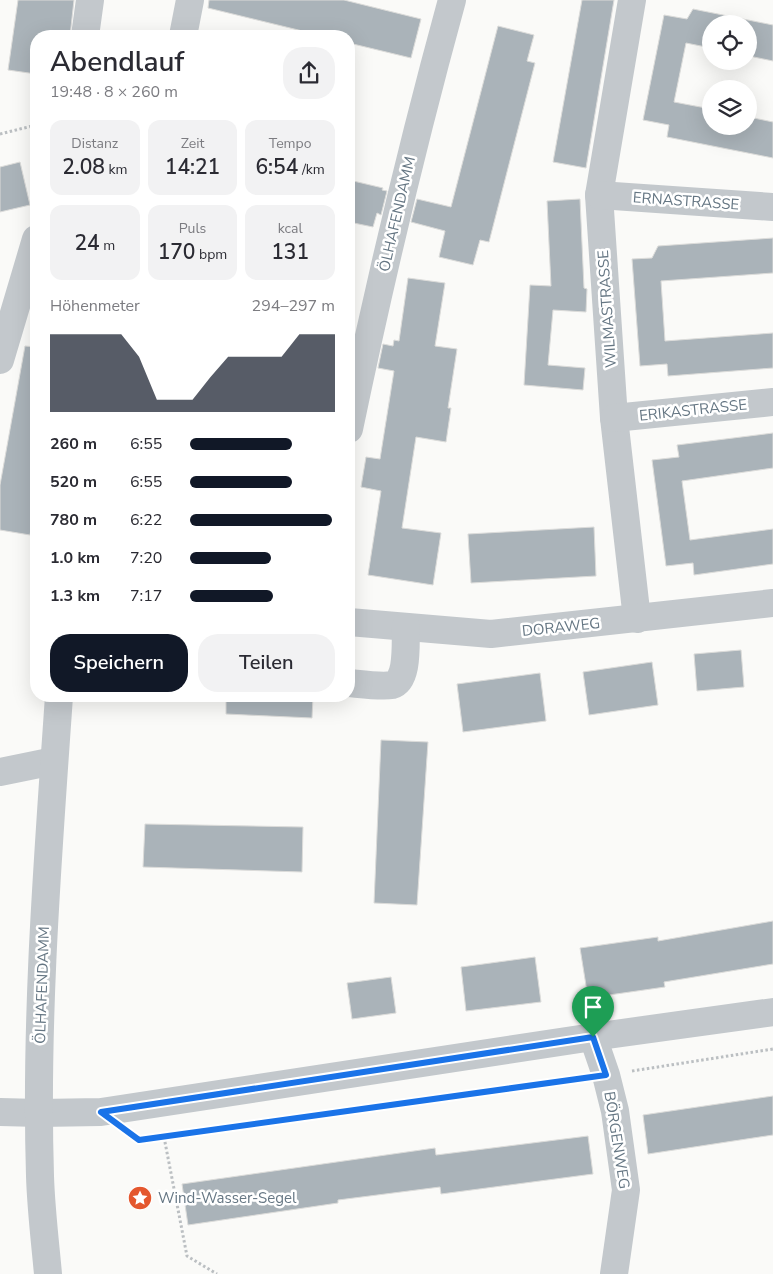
<!DOCTYPE html>
<html lang="de">
<head>
<meta charset="utf-8">
<style>
  :root { --surface:#fff; --page:#f2f2f3; --text:#2b2b33; --muted:#7c7c81; --accent:#111827 }
  body { margin:0; font-family:"Nunito Sans",sans-serif; background:var(--page); color:var(--text); height:100vh; display:flex; flex-direction:column; font-size:19px; white-space:nowrap }
  * { box-sizing:border-box; margin:0 }
  p { font-size:16px; color:var(--muted) }
  .icon { flex:none; width:28px; height:28px; fill:none; stroke:currentColor; stroke-width:2; stroke-linecap:round; stroke-linejoin:round }
  .map { position:relative; flex:1; overflow:hidden }
  .panel { position:absolute; left:30px; top:30px; width:325px; height:672px; display:flex; flex-direction:column; background:var(--surface); border-radius:20px; box-shadow:0 5px 20px #0002 }
  .panel>* { flex:none }
  .tools { position:absolute; left:702px; top:15px; display:grid; gap:10px }
  .tools a { display:grid; place-items:center; width:55px; height:55px; border-radius:50%; background:var(--surface); box-shadow:0 5px 20px #0002; font-size:25px }
  .pin { position:absolute; display:grid; place-items:center; width:42px; height:42px; color:#fff; margin:-51px -21px; border-radius:50% 50% 50% 0; rotate:-45deg; box-shadow:0 0 5px #0007 }
  .pin .icon { rotate:45deg }
  .round { display:grid; place-items:center; flex:none; width:52px; height:52px; border-radius:20px; background:var(--page) }
  .overview { display:flex; align-items:center; justify-content:space-between; height:85px; padding:0 20px }
  h1 { font-size:28px; font-weight:600; line-height:38px }
  .figures { display:grid; grid-template-columns:repeat(3,1fr); gap:8px; height:85px; padding:5px 20px }
  .figures div { display:grid; align-content:center; border-radius:12px; background:var(--page); text-align:center }
  .figures b { font-size:21px; font-weight:600 }
  .figures small { font-size:14px; font-weight:400 }
  .figures p { font-size:14px }
  .chart { height:140px; padding:10px 20px }
  .chart p { display:flex; justify-content:space-between }
  .chart svg { width:100%; height:90px; margin-top:5px; fill:var(--accent); opacity:.7 }
  .action { display:flex; gap:10px; margin-top:auto; padding:10px 20px }
  .action a { flex:1; height:58px; border-radius:20px; background:var(--accent); color:#fff; font-size:20px; font-weight:600; line-height:58px; text-align:center }
  .action a+a { background:var(--page); color:var(--text) }
  ul { padding:0 20px; list-style:none; font-size:16px }
  li { display:grid; grid-template-columns:80px 60px 1fr; align-items:center; height:38px }
  li i { height:12px; border-radius:6px; background:var(--accent) }
  .map>svg:first-child { display:block }
  .building { fill:#aab3b9; stroke:#dcdcda }
  .lines { fill:none; stroke-linecap:round; stroke-linejoin:round }
  .path { stroke:#bbbfc2; stroke-width:3; stroke-dasharray:2.5 2.5; stroke-linecap:butt }
  .minor { stroke:#c3c8cc; stroke-width:28 }
  .route-casing { stroke:#fff; stroke-width:10 }
  .route { stroke:#1a73e8; stroke-width:6 }
  .labels { text-anchor:middle; dominant-baseline:central; stroke-width:5; stroke-linejoin:round; paint-order:stroke }
  .street-label { font-size:15px; fill:#657683; stroke:#fff }
  .poi-label { font-size:15px; fill:#657683; stroke:#fff; text-anchor:start }
</style>
</head>
<body>
<div class="map">
<svg width="773" height="1274" viewBox="0 0 773 1274">
  <rect width="100%" height="100%" fill="#fafaf8"/>
  <g class="building">
    <path d="M18,0H74L70,36H36V74L8,70Z"/>
    <path d="M209,0H344L421,19L411,58L349,43V36H323L208,8Z"/>
    <path d="M582,0H614L586,168L553,162Z"/>
    <path d="M693,9L773,25V61L749,56V24H711V48L686,43L674,102L711,109V126H749V117L773,122V158L667,137L669,125L643,120L664,15L687,19Z"/>
    <path d="M498,26L534,35L527,61L535,63L489,242L480,240L473,265L439,257L445,231L411,222L417,199L451,207Z"/>
    <path d="M20,162L30,205L0,212V167Z"/>
    <path d="M349,180L383,188L382,190L387,191L381,215L377,213L373,227L349,222Z"/>
    <path d="M580,199L584,288L587,289L586,312L553,310L548,365L585,368L583,390L524,385L530,285L551,286L547,201Z"/>
    <path d="M773,238V273L661,281L665,341L773,333V368L668,376L667,364L640,366L632,259L652,258L658,246Z"/>
    <path d="M408,278L445,283L435,346L457,349L448,408H451L446,442L416,437L402,528L441,533L433,585L368,575L381,491L361,487L366,457L380,459L394,371L378,368L383,344L393,346L394,340L399,341Z"/>
    <path d="M25,346L36,347V502L30,535L0,530V485Z"/>
    <path d="M773,433V468L682,481L690,540L773,529V564L694,575L693,563L666,566L652,460L679,457L677,445Z"/>
    <path d="M594,527L596,576L471,583L468,534Z"/>
    <path d="M741,650L744,687L697,691L694,654Z"/>
    <path d="M652,662L658,705L589,715L583,672Z"/>
    <path d="M540,673L546,721L463,732L457,684Z"/>
    <path d="M226,696H313L312,718L226,714Z"/>
    <path d="M381,740L428,742L417,905L374,903Z"/>
    <path d="M145,824L303,827L302,872L143,867Z"/>
    <path d="M773,921V964L664,982L665,987L588,998L580,948L658,937V941Z"/>
    <path d="M535,957L541,1002L466,1011L461,967Z"/>
    <path d="M391,977L396,1013L352,1019L347,983Z"/>
    <path d="M773,1096V1135L648,1154L643,1115Z"/>
    <path d="M588,1136L593,1174L441,1194L440,1187L338,1200V1203L188,1225L182,1184L435,1148L436,1155Z"/>
  </g>
  <g class="lines">
    <g class="path">
      <path d="M0,134L36,125"/>
      <path d="M632,1071L773,1049"/>
      <path d="M132,1135L139,1140L579,1079"/>
      <path d="M164,1137L187,1256L217,1274"/>
    </g>
    <g class="minor">
      <path d="M632,0L599,195L614,418L637,619"/>
      <path d="M85,36L90,0"/>
      <path d="M183,36L190,0"/>
      <path d="M599,195L773,207"/>
      <path d="M0,360L36,239"/>
      <path d="M614,418L773,402"/>
      <path d="M349,429C379,285 413,142 452,0"/>
      <path d="M349,622L491,634L773,603"/>
      <path d="M349,683C360,684 382,687 392,685C409,680 405,642 406,627"/>
      <path d="M0,772L54,761"/>
      <path d="M593,1037L606,1075L615,1111L626,1190L614,1274"/>
      <path d="M0,1112L39,1113L101,1112L593,1037L773,1012"/>
      <path d="M48,1274C45,1241 41,1209 40,1176C35,1016 48,856 59,696"/>
    </g>
  </g>
  <g class="lines">
    <g class="route-casing">
      <path id="route" d="M593,1037L606,1075L139,1140L101,1112Z"/>
    </g>
    <use href="#route" class="route"/>
  </g>
  <defs>
    <g id="sight-disc" transform="scale(1.25)"><circle r="9.5" fill="#e4572e" stroke="#fff"/><path d="M0-6L1.8-2.2L6-1.7L2.9 1.2L3.7 5.4L0 3.3L-3.7 5.4L-2.9 1.2L-6-1.7L-1.8-2.2Z" fill="#fff"/></g>
  </defs>
  <g fill-rule="evenodd">
    <use href="#sight-disc" x="140" y="1198"/>
  </g>
  <g class="labels">
    <g class="street-label">
      <text transform="translate(686 201) rotate(4)">ERNASTRASSE</text>
      <text transform="translate(397 214) rotate(-77)">ÖLHAFENDAMM</text>
      <text transform="translate(607 309) rotate(-94)">WILMASTRASSE</text>
      <text transform="translate(693 410) rotate(-6)">ERIKASTRASSE</text>
      <text transform="translate(561 627) rotate(-6)">DORAWEG</text>
      <text transform="translate(42 985) rotate(-88)">ÖLHAFENDAMM</text>
      <text transform="translate(617 1140) rotate(81)">BÖRGENWEG</text>
    </g>
    <g class="poi-label">
      <text x="158" y="1198">Wind-Wasser-Segel</text>
    </g>
  </g>
</svg>
<div class="tools">
<a><svg class="icon" aria-label="locate" viewBox="0 0 24 24"><circle cx="12" cy="12" r="6"/><path d="M12 2v4M12 18v4M2 12h4M18 12h4"/></svg></a>
<a><svg class="icon" aria-label="layers" viewBox="0 0 24 24"><path d="M12 4l9 5-9 5-9-5zM3 14l9 5 9-5"/></svg></a>
</div>
<div class="pin" style="left:593px;top:1037px;background:#1e9e55"><svg class="icon" aria-label="arrive" viewBox="0 0 24 24"><path d="M6 21V4h12l-3 4 3 4H6"/></svg></div>
<section class="panel">
<div class="overview"><div><h1>Abendlauf</h1><p>19:48 · 8 × 260 m</p></div><a class="round"><svg class="icon" aria-label="share" viewBox="0 0 24 24"><path d="M12 15V3M7 8l5-5 5 5M5 13v7h14v-7"/></svg></a></div>
<div class="figures">
<div><p>Distanz</p><b>2.08<small> km</small></b></div>
<div><p>Zeit</p><b>14:21</b></div>
<div><p>Tempo</p><b>6:54<small> /km</small></b></div>
</div>
<div class="figures">
<div><b>24<small> m</small></b></div>
<div><p>Puls</p><b>170<small> bpm</small></b></div>
<div><p>kcal</p><b>131</b></div>
</div>
<div class="chart"><p><span>Höhenmeter</span>294–297 m</p>
<svg viewBox="0 0 160 44" preserveAspectRatio="none"><path d="M0 44V6L10 6L20 6L30 6L40 6L50 17L60 38L70 38L80 38L90 27L100 17L110 17L120 17L130 17L140 6L150 6L160 6V44z"/></svg>
</div>
<ul>
<li><b>260 m</b>6:55<i style="width:70%"></i></li>
<li><b>520 m</b>6:55<i style="width:70%"></i></li>
<li><b>780 m</b>6:22<i style="width:98%"></i></li>
<li><b>1.0 km</b>7:20<i style="width:56%"></i></li>
<li><b>1.3 km</b>7:17<i style="width:57%"></i></li>
</ul>
<div class="action"><a>Speichern</a><a>Teilen</a></div>
</section>
</div>
</body>
</html>
